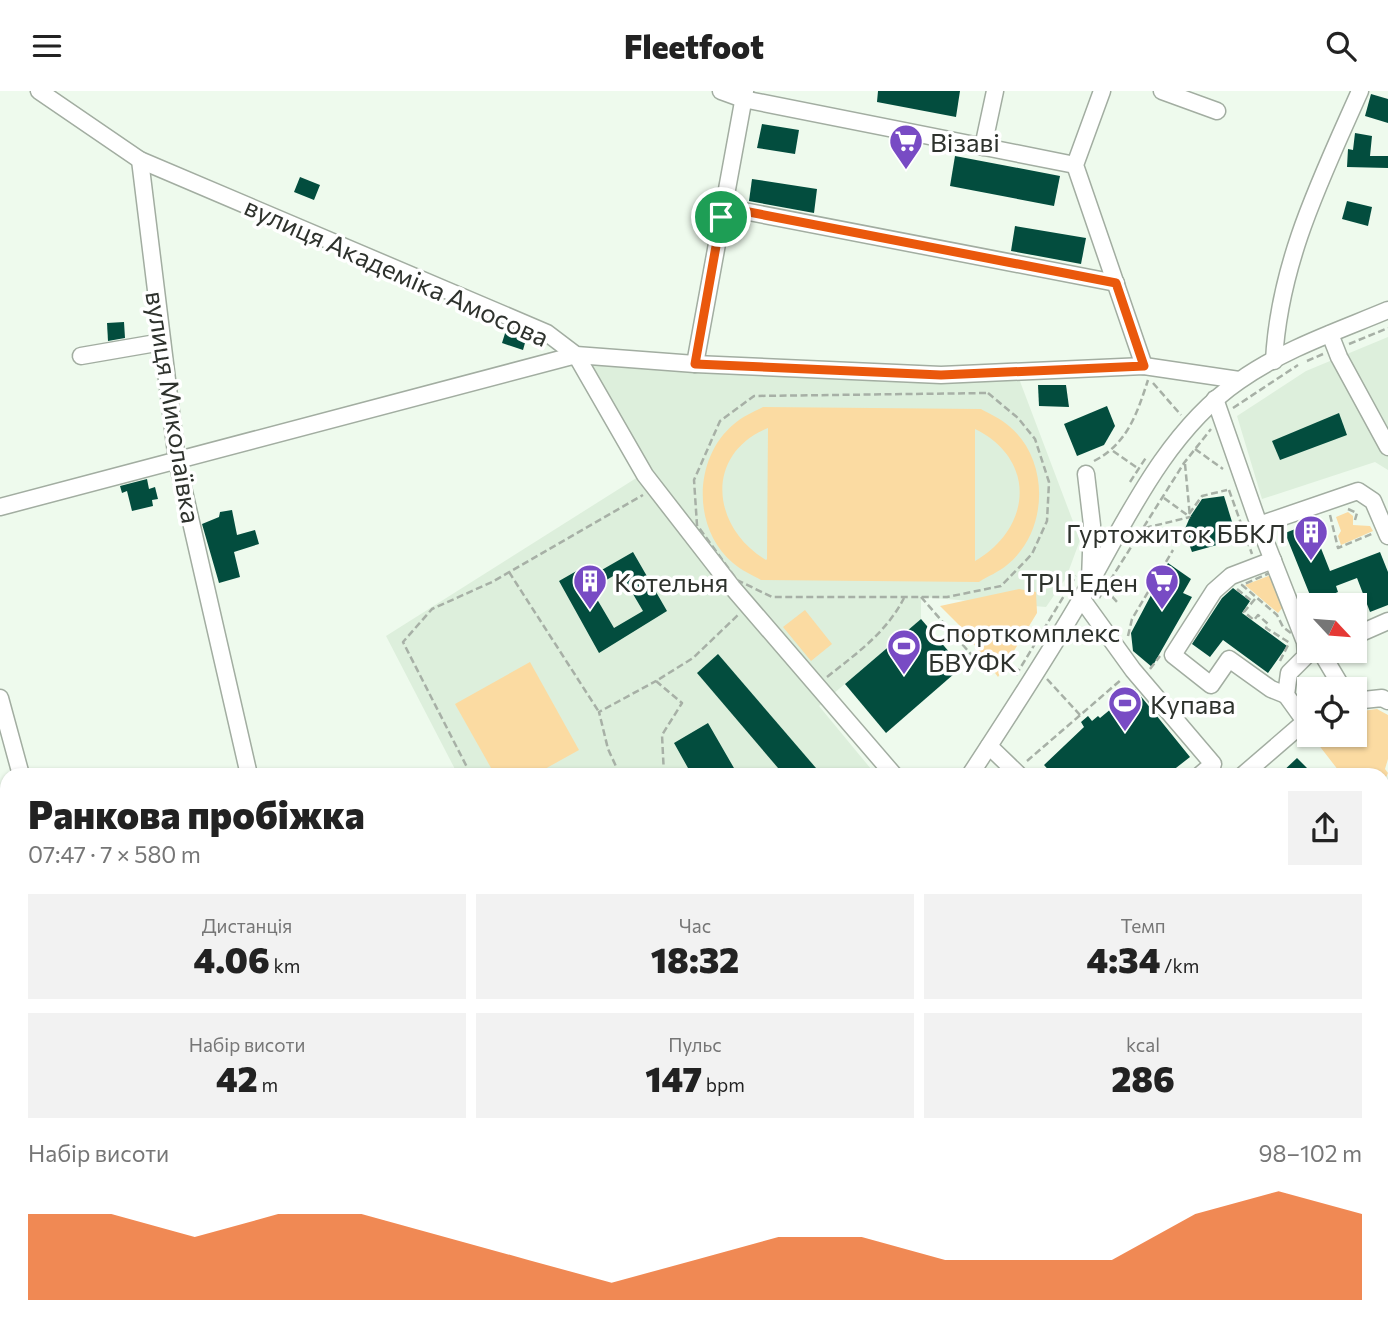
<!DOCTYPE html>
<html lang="uk">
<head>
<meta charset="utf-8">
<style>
  :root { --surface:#fff; --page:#f2f2f2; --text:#222; --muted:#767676; --accent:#ea580c }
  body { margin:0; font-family:Commissioner,sans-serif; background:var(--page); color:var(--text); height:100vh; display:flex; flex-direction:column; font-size:26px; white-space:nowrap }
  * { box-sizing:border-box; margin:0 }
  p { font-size:23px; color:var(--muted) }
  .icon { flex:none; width:38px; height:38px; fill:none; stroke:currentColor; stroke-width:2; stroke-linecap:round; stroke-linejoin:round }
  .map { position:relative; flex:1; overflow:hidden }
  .drawer { position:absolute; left:0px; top:677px; width:1390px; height:569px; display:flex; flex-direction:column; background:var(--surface); border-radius:21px 21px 0 0; box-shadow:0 2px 5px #0004 }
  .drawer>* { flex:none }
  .needle { width:46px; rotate:116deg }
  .controls { position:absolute; left:1297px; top:502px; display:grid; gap:14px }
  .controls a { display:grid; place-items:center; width:70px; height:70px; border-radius:0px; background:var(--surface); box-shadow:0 2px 5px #0004; font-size:35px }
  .pin { position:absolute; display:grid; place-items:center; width:60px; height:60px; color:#fff; margin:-30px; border:4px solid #fff; border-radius:50%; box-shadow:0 2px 7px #0007 }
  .round { display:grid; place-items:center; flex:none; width:74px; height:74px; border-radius:0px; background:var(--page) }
  .headline { display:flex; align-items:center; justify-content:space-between; height:119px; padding:0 28px }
  h1 { font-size:38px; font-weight:800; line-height:52px }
  .figures { display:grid; grid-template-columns:repeat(3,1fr); gap:10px; height:119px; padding:7px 28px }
  .figures div { display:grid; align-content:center; border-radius:0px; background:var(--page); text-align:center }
  .figures b { font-size:35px; font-weight:800 }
  .figures small { font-size:19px; font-weight:400 }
  .figures p { font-size:19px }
  .chart { height:196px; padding:14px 28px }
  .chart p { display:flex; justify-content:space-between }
  .chart svg { width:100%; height:126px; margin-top:7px; fill:var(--accent); opacity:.7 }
  header { display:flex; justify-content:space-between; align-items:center; height:91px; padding:0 28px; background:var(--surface); font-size:32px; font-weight:800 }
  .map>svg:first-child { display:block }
  .built { fill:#ddefdc }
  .green { fill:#fbdba2; fill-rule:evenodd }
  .building { fill:#034d3e; fill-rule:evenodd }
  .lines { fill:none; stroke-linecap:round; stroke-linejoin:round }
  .minor-casing { stroke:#a2ada1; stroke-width:19 }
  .major-casing { stroke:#959a3f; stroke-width:24 }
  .path { stroke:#a7b0a6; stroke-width:2.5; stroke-dasharray:7 3.5; stroke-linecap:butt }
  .minor { stroke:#fff; stroke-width:16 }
  .major { stroke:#e0e492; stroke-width:21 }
  .route-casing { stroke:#fff; stroke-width:14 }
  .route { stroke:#ea580c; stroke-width:9 }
  .labels { text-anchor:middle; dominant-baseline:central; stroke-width:7; stroke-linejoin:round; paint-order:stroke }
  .poi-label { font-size:26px; fill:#2e322d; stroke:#fff; text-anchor:start }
  .street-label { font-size:26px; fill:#2e322d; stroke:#fff }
</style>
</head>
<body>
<header><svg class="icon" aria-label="menu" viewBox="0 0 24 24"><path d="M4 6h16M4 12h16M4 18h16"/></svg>Fleetfoot<svg class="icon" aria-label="search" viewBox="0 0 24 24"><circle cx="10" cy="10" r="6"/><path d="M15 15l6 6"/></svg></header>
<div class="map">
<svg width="1388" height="1245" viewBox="0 0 1388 1245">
  <rect width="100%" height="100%" fill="#eefaed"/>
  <g class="built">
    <path d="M1388,246V379L1375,371L1262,408L1237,325L1306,280Z"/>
    <path d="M591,272L1018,285L1080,449L1066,487L1046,516L921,506V528L819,615L876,684H458L386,545L649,379Z"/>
    <path d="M381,1239H652L656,1245H370Z"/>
  </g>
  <g class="green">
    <path d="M763,316L981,318C990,323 1001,328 1009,335C1050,369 1049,440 1007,474C999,481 988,485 979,491L761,489C752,484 741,479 733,472C692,438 693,367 734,333C742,326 753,321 763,316ZM768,337L767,468L766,469C711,436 704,363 768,337ZM975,338C1038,369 1031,438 975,470Z"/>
    <path d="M1348,421L1353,425V434L1370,435L1373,440L1341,454L1338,445L1341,440L1336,426Z"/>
    <path d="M1271,484L1284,515L1278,522L1245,494Z"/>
    <path d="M1019,498L1036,501L1037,522L998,586L961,536L940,515Z"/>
    <path d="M805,519L832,553L811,570L783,536Z"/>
    <path d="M530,571L579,659L534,684H495L455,613Z"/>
    <path d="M1377,618L1388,624V668L1385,678L1388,682L1383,693L1382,684H1342L1311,644H1354L1355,621Z"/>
  </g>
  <g class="building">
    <path d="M878,0H960L956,26L877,11Z"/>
    <path d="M1371,3L1388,8V32L1365,25Z"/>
    <path d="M762,33L799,39L795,63L757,57Z"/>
    <path d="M1355,42L1372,45L1370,65H1388V77L1347,76L1348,58L1353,59Z"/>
    <path d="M955,65L1060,85L1054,115L950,95Z"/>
    <path d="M300,86L320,94L314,109L294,101Z"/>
    <path d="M752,88L817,98L814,122L749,110Z"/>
    <path d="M1347,110L1372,116L1368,135L1342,128Z"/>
    <path d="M1015,135L1086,147L1081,173L1011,160Z"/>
    <path d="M124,231L125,247L108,250L107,232Z"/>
    <path d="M507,236L527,245L523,259L502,252Z"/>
    <path d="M1038,294H1066L1069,316L1039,315Z"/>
    <path d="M1107,315L1115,335L1104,354L1077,365L1064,333Z"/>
    <path d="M1339,322L1347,344L1280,369L1272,350Z"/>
    <path d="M147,388L149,398L155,396L158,408L152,409L153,415L132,420L127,400L122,402L120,395Z"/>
    <path d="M1224,405L1233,434L1224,452L1192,461L1184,440L1190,426L1202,408Z"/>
    <path d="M232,419L237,444L255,439L259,453L234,461L240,486L219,492L202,433L219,426L220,421Z"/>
    <path d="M1311,432L1330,480L1380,461L1388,481V514L1370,521L1357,487L1336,495L1338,501L1331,504L1335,514H1314L1285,442Z"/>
    <path d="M633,461L667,520L599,562L559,490L580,478L586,488ZM620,481L643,520L614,537L591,498Z"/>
    <path d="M1168,472L1191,488L1183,502L1192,506L1152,576L1133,560L1131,542Z"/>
    <path d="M1233,497L1250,510L1242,522L1287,555L1268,582L1223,549L1210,566L1192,553L1222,507Z"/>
    <path d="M921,528L962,576L886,642L845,593Z"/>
    <path d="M718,563L822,684H784L697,582Z"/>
    <path d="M1135,598L1190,666L1167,684H1053L1044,674L1084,636L1081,631L1088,625L1092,630L1098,625L1100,627Z"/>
    <path d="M708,632L738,684H675L688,677L674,652Z"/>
    <path d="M1297,667L1314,684H1279Z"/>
  </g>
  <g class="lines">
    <g class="minor-casing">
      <g id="minor">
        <path d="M39,0L140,69L547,242L576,264L695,273L941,284L1144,275L1239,289"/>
        <path d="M721,0L743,8L1075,74"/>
        <path d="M1102,0L1075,74L1144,275"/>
        <path d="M1162,0L1217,20"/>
        <path d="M983,56L995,0"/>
        <path d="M140,69L177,370L249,684"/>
        <path d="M723,116L1116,192"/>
        <path d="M1330,243L1339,266L1388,356"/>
        <path d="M81,265L162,251"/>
        <path d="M1274,270C1279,172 1321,88 1360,0"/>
        <path d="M695,273L745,0"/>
        <path d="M1215,308L1259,434L1305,551L1306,565L1289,582L1286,604L1304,629"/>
        <path d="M1086,383L1092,434L1090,489"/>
        <path d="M0,416L576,264L645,384L732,496L894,684"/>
        <path d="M1259,434L1358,400L1373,410L1388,445"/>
        <path d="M1273,469L1231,485L1214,500L1173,564L1211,594L1229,568L1271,598L1286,604"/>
        <path d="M1081,507L1133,579L1213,673L1200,684"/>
        <path d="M1354,545L1388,530"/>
        <path d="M1321,561L1343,598"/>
        <path d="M0,607L21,684"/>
        <path d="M1354,610L1382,607L1388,610"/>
        <path d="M989,655L1019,684"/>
        <path d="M970,684C1008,626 1046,568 1081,508C1124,433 1165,341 1239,290C1284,258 1338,240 1388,219"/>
        <path d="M1243,684L1309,627"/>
        <path d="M1382,873L1388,876"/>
        <path d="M1382,989L1388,979"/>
        <path d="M802,1239L806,1245"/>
        <path d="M897,1239L899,1245"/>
        <path d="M1004,1239L1007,1245"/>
        <path d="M1364,1239L1369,1245"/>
        <path d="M61,1245L71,1239"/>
        <path d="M414,1245L424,1239"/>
        <path d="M1133,1245L1141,1239"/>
      </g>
    </g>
    <g class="major-casing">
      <g id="major">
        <path d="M0,1218L7,1227"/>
        <path d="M16,1239L21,1245"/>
      </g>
    </g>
    <g class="path">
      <path d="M1349,253L1388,237"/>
      <path d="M1307,270L1323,263"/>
      <path d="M1153,292L1181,324"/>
      <path d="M988,302L1018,327L1035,348L1049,391L1047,430L1032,463L1001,495L947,506H772L737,489L697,434L694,389L720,330L754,305Z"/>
      <path d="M1233,317L1298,274"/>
      <path d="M1195,358L1223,378"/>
      <path d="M1113,360L1136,376"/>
      <path d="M1094,370C1127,353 1137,323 1148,289"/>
      <path d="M1185,373L1190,426"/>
      <path d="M1130,391L1147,365"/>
      <path d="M1229,399L1252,463"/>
      <path d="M1164,407L1190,426"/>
      <path d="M1348,418L1357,422L1355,429"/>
      <path d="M1189,423L1202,405L1227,399"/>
      <path d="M1330,424L1338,457L1374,442"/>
      <path d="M1145,437L1190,426"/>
      <path d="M509,481L599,621"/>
      <path d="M1272,481L1298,542H1291L1283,536L1277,524L1242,494Z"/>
      <path d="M1105,498L1119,513"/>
      <path d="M1237,498L1253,511"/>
      <path d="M921,506L990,585"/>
      <path d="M1099,507L1184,372L1211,338"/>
      <path d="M1255,508L1244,521L1254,529L1258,524L1268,533L1266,537L1290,552"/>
      <path d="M1128,545L1132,528L1173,459"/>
      <path d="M1280,570L1289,552"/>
      <path d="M1150,578L1160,565"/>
      <path d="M1016,584L1076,485"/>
      <path d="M827,586C857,562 886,542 904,507"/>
      <path d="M1047,588L1080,624"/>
      <path d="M1027,670L1122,588"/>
      <path d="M471,684L403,551L432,518L492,491L643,404"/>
      <path d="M620,684L608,658L599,621L656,590"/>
      <path d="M664,684L662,644L682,612L656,590L693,567L738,524"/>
      <path d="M0,1164L7,1173"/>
      <path d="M857,1239L858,1245"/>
      <path d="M1346,1239L1351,1245"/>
      <path d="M98,1245L108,1239"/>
      <path d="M688,1245L694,1239"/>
    </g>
    <use href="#minor" class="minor"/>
    <use href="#major" class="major"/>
  </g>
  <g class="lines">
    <g class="route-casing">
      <path id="route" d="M723,116L1116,192L1144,275L941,284L695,273Z"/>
    </g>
    <use href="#route" class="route"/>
  </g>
  <defs>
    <g id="supermarket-pin" transform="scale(1.75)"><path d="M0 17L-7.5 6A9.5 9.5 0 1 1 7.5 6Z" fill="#784bc4" stroke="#fff"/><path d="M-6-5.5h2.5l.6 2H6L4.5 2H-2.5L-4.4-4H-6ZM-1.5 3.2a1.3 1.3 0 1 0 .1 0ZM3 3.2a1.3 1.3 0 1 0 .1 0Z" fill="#fff"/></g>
    <g id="building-pin" transform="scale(1.75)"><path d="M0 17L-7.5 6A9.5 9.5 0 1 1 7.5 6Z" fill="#784bc4" stroke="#fff"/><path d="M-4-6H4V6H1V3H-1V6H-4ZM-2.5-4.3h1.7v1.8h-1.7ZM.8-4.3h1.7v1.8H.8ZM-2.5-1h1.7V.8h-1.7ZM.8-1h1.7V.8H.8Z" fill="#fff"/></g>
    <g id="stadium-pin" transform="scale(1.75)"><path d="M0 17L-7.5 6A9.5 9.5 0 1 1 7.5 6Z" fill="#784bc4" stroke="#fff"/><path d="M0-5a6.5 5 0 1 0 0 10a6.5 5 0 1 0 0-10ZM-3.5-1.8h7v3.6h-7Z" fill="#fff"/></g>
  </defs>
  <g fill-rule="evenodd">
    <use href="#supermarket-pin" x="906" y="50"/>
    <use href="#building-pin" x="1311" y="441"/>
    <use href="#building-pin" x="590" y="490"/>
    <use href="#supermarket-pin" x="1162" y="490"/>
    <use href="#stadium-pin" x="904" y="555"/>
    <use href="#stadium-pin" x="1125" y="612"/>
  </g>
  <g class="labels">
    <g class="poi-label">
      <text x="930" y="50">Візаві</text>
      <text x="1286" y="441" text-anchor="end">Гуртожиток ББКЛ</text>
      <text x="614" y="490">Котельня</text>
      <text x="1138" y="490" text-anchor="end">ТРЦ Еден</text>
      <text x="928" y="540">Спорткомплекс<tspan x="928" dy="30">БВУФК</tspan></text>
      <text x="1150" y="612">Купава</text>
    </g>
    <g class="street-label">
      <text transform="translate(397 180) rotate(24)">вулиця Академіка Амосова</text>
      <text transform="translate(174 316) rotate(81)">вулиця Миколаївка</text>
    </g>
  </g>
</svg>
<div class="controls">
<a><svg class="needle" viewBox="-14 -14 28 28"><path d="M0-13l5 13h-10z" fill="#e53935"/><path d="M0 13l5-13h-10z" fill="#767676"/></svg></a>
<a><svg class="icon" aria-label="locate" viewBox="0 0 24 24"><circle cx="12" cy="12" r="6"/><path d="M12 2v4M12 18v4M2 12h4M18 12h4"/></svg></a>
</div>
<div class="pin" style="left:721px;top:126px;background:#1e9e55"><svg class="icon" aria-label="arrive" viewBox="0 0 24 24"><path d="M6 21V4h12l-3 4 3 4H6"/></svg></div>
<section class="drawer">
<div class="headline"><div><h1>Ранкова пробіжка</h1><p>07:47 · 7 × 580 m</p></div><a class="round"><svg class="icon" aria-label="share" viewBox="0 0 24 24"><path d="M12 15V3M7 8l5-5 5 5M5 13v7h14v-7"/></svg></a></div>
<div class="figures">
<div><p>Дистанція</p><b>4.06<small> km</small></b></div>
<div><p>Час</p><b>18:32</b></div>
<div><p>Темп</p><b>4:34<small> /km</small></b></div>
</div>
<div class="figures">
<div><p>Набір висоти</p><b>42<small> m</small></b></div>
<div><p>Пульс</p><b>147<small> bpm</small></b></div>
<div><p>kcal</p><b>286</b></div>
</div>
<div class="chart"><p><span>Набір висоти</span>98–102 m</p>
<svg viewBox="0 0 160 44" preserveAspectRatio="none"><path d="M0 44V14L10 14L20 22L30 14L40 14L50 22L60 30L70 38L80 30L90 22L100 22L110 30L120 30L130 30L140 14L150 6L160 14V44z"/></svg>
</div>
</section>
</div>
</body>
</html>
